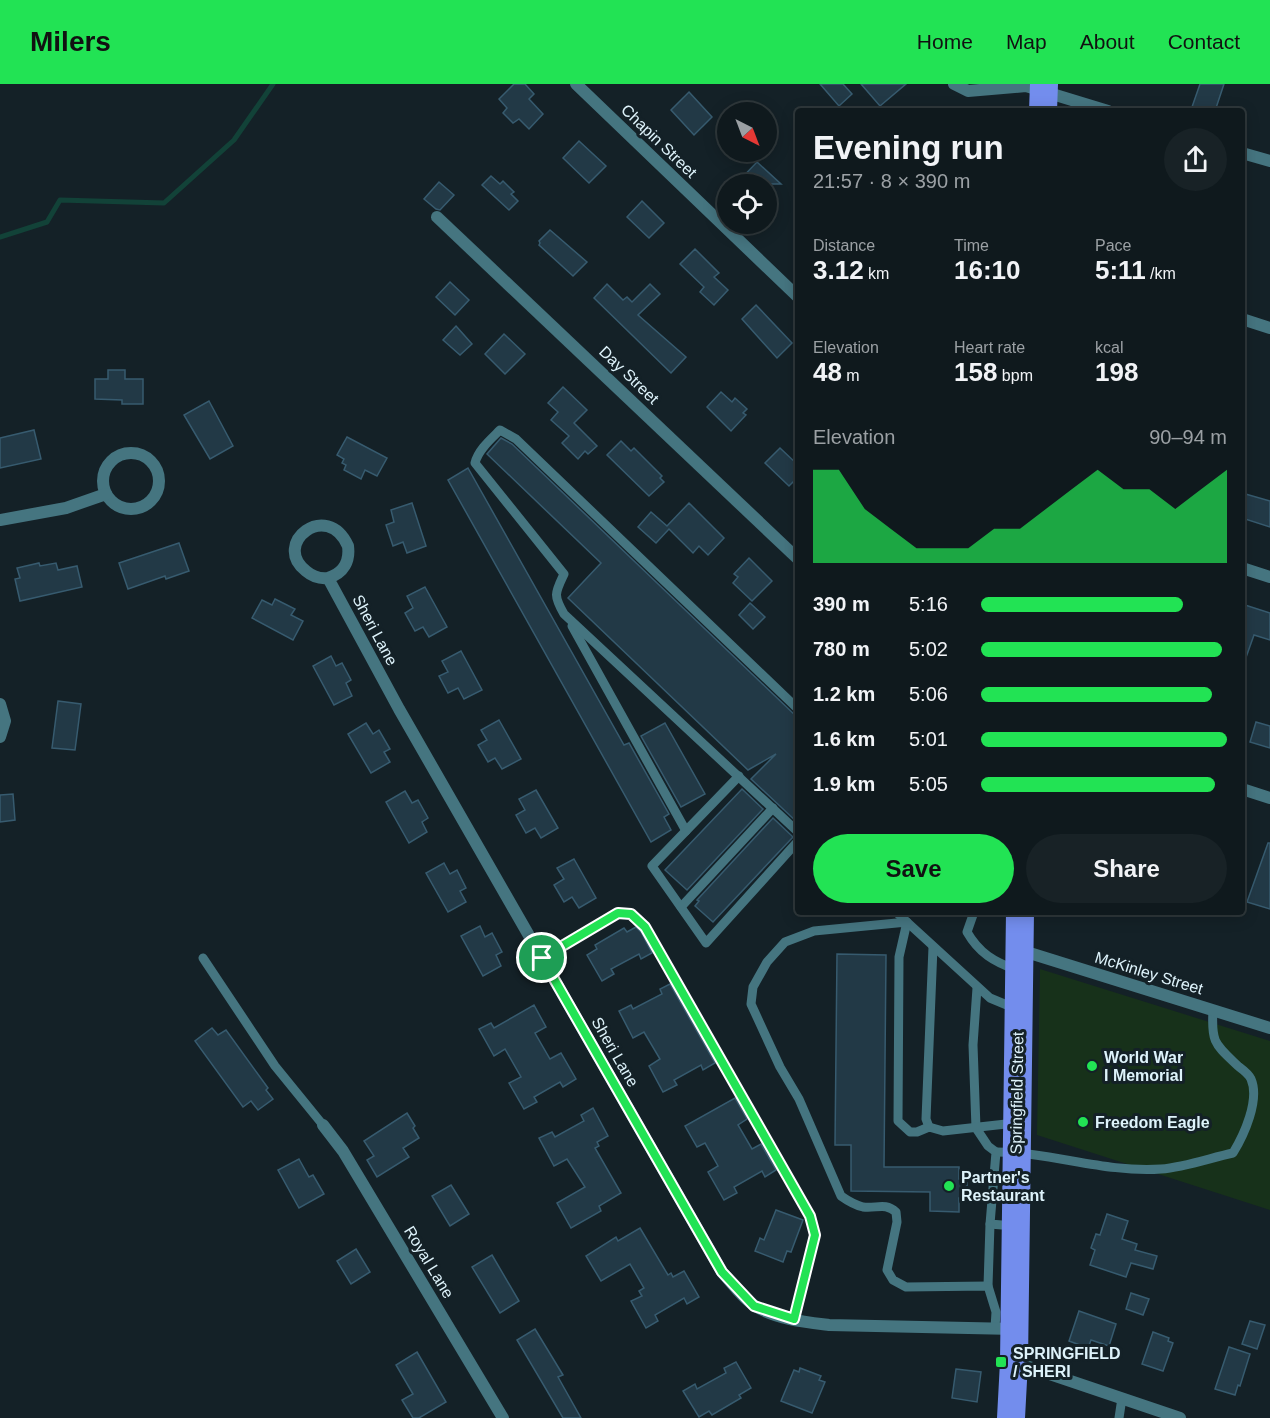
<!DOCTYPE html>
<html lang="en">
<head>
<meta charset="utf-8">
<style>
  :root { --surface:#0f191d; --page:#182226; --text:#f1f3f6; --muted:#9ba0a4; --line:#2f383b; --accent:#22e354 }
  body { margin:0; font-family:Arial,sans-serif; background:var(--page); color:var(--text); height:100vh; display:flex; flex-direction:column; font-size:22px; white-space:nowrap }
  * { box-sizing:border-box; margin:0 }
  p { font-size:20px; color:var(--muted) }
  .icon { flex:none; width:33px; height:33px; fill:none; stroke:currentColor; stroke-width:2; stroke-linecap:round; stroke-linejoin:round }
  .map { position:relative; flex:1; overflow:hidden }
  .drawer { position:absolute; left:795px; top:24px; width:450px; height:807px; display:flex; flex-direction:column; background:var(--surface); border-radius:6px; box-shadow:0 3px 15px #0003,0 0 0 2px var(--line) }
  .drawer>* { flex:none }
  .needle { width:39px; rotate:138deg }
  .fabs { position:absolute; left:717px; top:18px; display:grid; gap:12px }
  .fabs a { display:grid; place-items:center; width:60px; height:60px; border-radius:50%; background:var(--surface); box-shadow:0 3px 15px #0003,0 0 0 2px var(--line); font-size:30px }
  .pin { position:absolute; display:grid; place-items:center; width:51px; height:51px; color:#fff; margin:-26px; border:3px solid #fff; border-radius:50%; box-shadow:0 2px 6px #0007 }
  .round { display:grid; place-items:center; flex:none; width:63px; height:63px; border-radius:32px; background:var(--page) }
  .overview { display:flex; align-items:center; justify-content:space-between; height:102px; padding:0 18px }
  h1 { font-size:33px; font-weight:800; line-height:45px }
  .metrics { display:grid; grid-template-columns:repeat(3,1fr); gap:9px; height:102px; padding:6px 18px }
  .metrics div { display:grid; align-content:center }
  .metrics b { font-size:26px; font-weight:800 }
  .metrics small { font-size:16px; font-weight:400 }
  .metrics p { font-size:16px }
  .chart { height:168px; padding:12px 18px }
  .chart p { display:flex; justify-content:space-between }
  .chart svg { width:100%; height:108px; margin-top:6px; fill:var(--accent); opacity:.7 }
  .primary-button { display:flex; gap:12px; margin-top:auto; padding:12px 18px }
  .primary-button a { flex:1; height:69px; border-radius:36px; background:var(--accent); color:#111; font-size:24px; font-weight:800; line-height:69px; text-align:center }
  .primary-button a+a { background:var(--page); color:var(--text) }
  ul { padding:0 18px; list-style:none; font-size:20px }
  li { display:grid; grid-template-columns:96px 72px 1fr; align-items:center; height:45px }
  li i { height:15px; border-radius:8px; background:var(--accent) }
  header { display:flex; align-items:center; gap:36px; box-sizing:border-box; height:84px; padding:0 30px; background:var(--accent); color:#111 }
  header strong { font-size:28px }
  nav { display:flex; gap:33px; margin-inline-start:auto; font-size:21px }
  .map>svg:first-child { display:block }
  .green { fill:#17311a }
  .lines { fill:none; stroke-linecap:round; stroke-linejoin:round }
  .stream { stroke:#124238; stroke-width:5 }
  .building { fill:#223946; stroke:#375b6f; stroke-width:1.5 }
  .lane { stroke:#457580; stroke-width:9 }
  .street { stroke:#457580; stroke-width:12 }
  .primary { stroke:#738ded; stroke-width:28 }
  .route-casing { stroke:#fff; stroke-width:12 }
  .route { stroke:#22e354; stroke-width:8 }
  .poi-dot { fill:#22e354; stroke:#142127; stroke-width:2 }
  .labels { text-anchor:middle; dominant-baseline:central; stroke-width:6; stroke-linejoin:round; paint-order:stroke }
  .street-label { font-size:16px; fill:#def3fb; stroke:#142127 }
  .poi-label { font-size:16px; font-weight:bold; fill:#def3fb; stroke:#142127; text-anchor:start }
</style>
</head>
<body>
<header>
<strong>Milers</strong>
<nav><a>Home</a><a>Map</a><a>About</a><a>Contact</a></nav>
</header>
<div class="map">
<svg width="1270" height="1334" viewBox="0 0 1270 1334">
  <rect width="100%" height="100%" fill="#142127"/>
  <path class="green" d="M1040,885L1270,957V1126L1037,1051Z"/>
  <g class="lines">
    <path class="stream" d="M0,153L47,138L60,116L164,119L234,56L273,0"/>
  </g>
  <g class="building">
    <path d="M514,0H525L534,10L529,15L543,30L529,45L519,35L513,39L503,29L507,24L499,15Z"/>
    <path d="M820,0H843L852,10L839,22Z"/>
    <path d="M861,0H906L880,22Z"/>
    <path d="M1200,0H1224L1215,27H1204L1192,23Z"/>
    <path d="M689,8L712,33L694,51L671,26Z"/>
    <path d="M579,57L606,82L589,99L563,74Z"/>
    <path d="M757,78L781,100H736Z"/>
    <path d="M491,92L500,100L503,97L514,108L511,110L518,117L509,126L482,101Z"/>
    <path d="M439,98L454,111L440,126L436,125L424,115Z"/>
    <path d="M642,117L664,139L649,154L627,133Z"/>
    <path d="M550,146L587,178L573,192L539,161L540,159L539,157Z"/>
    <path d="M695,165L719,189L714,193L728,206L714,221L700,208L704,203L680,180Z"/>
    <path d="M450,198L469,216L455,231L436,213Z"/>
    <path d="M607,200L623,216L627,213L632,218L650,200L660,210L638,231L686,273L671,289L594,214Z"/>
    <path d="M756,221L792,259L777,274L742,235Z"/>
    <path d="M456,242L472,260L460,271L443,256Z"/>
    <path d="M504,250L525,270L505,290L485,270Z"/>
    <path d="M108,286H125V295H143V320H122V316L95,315V295H108Z"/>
    <path d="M563,303L587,326L574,339L597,362L588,370L585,367L578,375L562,359L569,352L551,336L558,328L548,319Z"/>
    <path d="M721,308L732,318L735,314L747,325L743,329L746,331L731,347L707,323Z"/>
    <path d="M209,317L233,362L210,375L184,331Z"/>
    <path d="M34,346L41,375L0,384V354Z"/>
    <path d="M347,353L387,374L377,392L365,386L361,395L344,386L346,381L342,379L344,375L337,371Z"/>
    <path d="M501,354L512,360L798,634V739L751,695L776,670L748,686L568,514L601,479L487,370Z"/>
    <path d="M621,357L631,367L634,364L662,392L660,394L664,398L649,412L607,371Z"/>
    <path d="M780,364L798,381V393L789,402L765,379Z"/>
    <path d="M468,384L624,661L629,659L669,730L664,733L671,746L651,758L448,396Z"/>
    <path d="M1242,409L1270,417V443L1242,434Z"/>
    <path d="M412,419L426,462L407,469L403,458L393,462L386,441L394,438L391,426Z"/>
    <path d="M689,419L724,454L708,471L699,462L693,469L669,445L656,459L638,443L651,428L667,442Z"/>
    <path d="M179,459L189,487L166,495L165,492L128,505L119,479Z"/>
    <path d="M749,474L772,497L752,517L733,499L738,493L734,490Z"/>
    <path d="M39,479L40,482L56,479L58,486L77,482L82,503L20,517L15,495L20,494L17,484Z"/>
    <path d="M425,503L447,543L429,553L423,543L415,547L405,529L413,524L407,512Z"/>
    <path d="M275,515L295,525L291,531L303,537L293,556L252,534L262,516L272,521Z"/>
    <path d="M750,519L765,533L753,545L739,531Z"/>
    <path d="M1245,521L1270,529V556L1254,551L1244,579H1242V530Z"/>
    <path d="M461,567L482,606L464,615L458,604L448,609L439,592L448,588L442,577Z"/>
    <path d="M331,572L336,582L342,579L351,596L346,599L352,612L334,621L313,582Z"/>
    <path d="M58,617L81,620L75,666L52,664Z"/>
    <path d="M499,636L521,675L502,685L495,674L488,678L478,661L487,656L481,646Z"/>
    <path d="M1256,638L1270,642V664L1250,658Z"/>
    <path d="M366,639L373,650L379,646L390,665L384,668L390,678L371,689L348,650Z"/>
    <path d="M665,639L705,710L681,723L641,652Z"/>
    <path d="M742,705L763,725L687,806L665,786Z"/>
    <path d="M536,706L558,744L541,754L535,744L526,749L516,731L525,726L519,715Z"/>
    <path d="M405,707L412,719L418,716L428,734L422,738L427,748L409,759L386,718Z"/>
    <path d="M13,710L15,736L0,738V711Z"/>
    <path d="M773,734L793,753L713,838L695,822L699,817L697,816Z"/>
    <path d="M1268,759H1270V825L1247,818Z"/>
    <path d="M574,775L596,814L579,824L572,813L564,818L554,801L564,795L557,784Z"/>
    <path d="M444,779L450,790L457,786L466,804L460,807L466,818L448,828L426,789Z"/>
    <path d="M480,842L485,853L492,849L502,868L496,871L501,882L483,892L461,852Z"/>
    <path d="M636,843L641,848L652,869L641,875L639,870L611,885L614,890L602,897L587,871L597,865L595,861L624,844L627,848Z"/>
    <path d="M837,870L886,871L884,1083H959V1095H967V1114H959V1128L930,1127V1108L851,1107V1061H835Z"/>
    <path d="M670,900L715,979L703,986L701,981L674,996L677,1001L663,1008L649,982L660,975L644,948L633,954L619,927L631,921L633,925L662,910L660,905Z"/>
    <path d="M534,921L546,943L535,949L550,975L561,969L576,995L563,1003L560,998L534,1013L537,1018L524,1025L509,999L521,993L505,965L494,972L479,945L491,939L494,944Z"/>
    <path d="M212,944L218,951L226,946L268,1004L266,1006L273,1015L258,1026L251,1017L243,1023L195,957Z"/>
    <path d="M735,1014L747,1035L738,1041L752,1065L761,1060L776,1086L765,1093L762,1087L734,1103L737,1109L724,1116L708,1088L718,1082L705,1059L697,1063L685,1042Z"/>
    <path d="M593,1024L608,1052L597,1058L599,1062L595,1064L621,1109L599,1122L601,1127L571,1144L557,1119L585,1103L567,1075L554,1082L539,1054L552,1048L555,1053L584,1037L581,1031Z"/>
    <path d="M407,1029L415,1042L413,1044L419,1054L403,1064L409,1073L377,1093L367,1076L374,1072L364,1057Z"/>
    <path d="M299,1075L309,1093L313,1091L324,1110L299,1124L278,1086Z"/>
    <path d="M451,1101L469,1130L450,1142L432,1112Z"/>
    <path d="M776,1126L803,1136L791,1168L787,1167L783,1178L755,1167L760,1154L764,1156Z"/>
    <path d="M1107,1130L1128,1137L1122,1155L1137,1160L1135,1166L1157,1172L1153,1185L1131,1179L1126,1193L1090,1181L1095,1166L1091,1164L1096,1150L1100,1151Z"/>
    <path d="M640,1144L668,1191L671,1189L673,1193L684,1187L699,1213L687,1220L684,1214L655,1231L658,1237L646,1244L631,1217L642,1212L639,1207L644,1204L630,1180L601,1197L586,1172L616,1153L618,1157Z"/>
    <path d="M356,1165L370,1188L351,1200L337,1177Z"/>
    <path d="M492,1171L519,1217L500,1229L472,1183Z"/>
    <path d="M1131,1209L1149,1215L1143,1231L1126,1225Z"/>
    <path d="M1079,1227L1116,1240L1109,1262L1091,1256L1088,1264L1069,1257Z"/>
    <path d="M1250,1237L1265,1241L1257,1265L1242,1260Z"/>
    <path d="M535,1245L563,1291L558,1293L581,1334H563L517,1256Z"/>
    <path d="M1153,1248L1169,1254L1168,1257L1173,1259L1163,1287L1142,1280Z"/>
    <path d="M1229,1263L1250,1270L1240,1302L1238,1301L1235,1311L1215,1305Z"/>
    <path d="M417,1268L446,1318L419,1334H413L402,1316L413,1310L396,1281Z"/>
    <path d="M736,1278L751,1304L739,1311L741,1314L712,1331L709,1327L699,1333L683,1307L695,1300L697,1305L726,1289L724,1284Z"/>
    <path d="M800,1284L821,1292L819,1296L825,1298L812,1329L781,1317L794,1286L799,1288Z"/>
    <path d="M956,1285L981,1288L977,1318L952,1314Z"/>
  </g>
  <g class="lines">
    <g class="lane">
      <path d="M572,542L686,747"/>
      <path d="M798,625L516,355L500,346C491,355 478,366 475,379L564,490C555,509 553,511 564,530L798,748"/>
      <path d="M739,692L652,782L706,859L798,757"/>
      <path d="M681,823L773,724"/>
      <path d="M896,828L990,914L1014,924"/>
      <path d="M974,828L967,848C979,869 994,878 1017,886"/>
      <path d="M203,874L275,982L323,1041"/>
      <path d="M542,874L618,829L631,830L646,844L810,1132L815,1151L794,1235"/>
      <path d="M977,904L973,961L976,1044L988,1062L996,1068L990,1140L1014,1142"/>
      <path d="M929,1043L926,1035L933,863"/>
      <path d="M996,1068C1051,1068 1105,1089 1161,1085C1185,1083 1210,1074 1233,1069C1244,1051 1260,1016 1251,995C1249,990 1242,985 1238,982C1215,960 1211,959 1213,926"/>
      <path d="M988,1202L990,1140"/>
      <path d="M995,1244L996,1228L988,1202L906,1203L893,1196L887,1186L897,1138L896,1128C885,1118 876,1125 863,1123C855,1121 848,1117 841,1112L799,1015L780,983L751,920L753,903L767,878L785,858L814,847L907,838L899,873L898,1037L910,1048H917L929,1043L943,1047L1015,1039"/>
      <path d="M1119,1334L1122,1314"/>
    </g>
    <g class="street">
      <path d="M576,0L798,213"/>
      <path d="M954,0L968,7L1026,2L1108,27"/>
      <path d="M1242,69L1270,77"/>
      <path d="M437,133L798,475"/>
      <path d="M1242,235L1270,244"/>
      <circle cx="131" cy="397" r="28"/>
      <path d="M0,436L66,424L106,410"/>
      <path d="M1242,484L1270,493"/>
      <path d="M328,494C344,489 350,477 348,462C327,415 271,460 306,487C313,493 319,495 328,494L399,625L722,1188C732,1199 742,1214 755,1222C776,1235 805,1238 829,1241L1015,1245"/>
      <path d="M0,620L5,637L0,653"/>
      <path d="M1242,705L1270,714"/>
      <path d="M1020,866L1270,944"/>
      <path d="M323,1041L343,1067L503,1334"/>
      <path d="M1014,1278L1180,1334"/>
    </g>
    <g class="primary">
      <path d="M1043,27L1044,0"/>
      <path d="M1011,1334L1014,1278L1020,828"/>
    </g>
  </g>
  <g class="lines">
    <g class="route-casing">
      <path id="route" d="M618,829L631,830L645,843L810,1132L815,1151L794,1235L754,1222L722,1188L542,874Z"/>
    </g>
    <use href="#route" class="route"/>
  </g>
  <g class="poi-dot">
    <circle cx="1092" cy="982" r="6"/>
    <circle cx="1083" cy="1038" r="6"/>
    <circle cx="949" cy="1102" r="6"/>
    <rect x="995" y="1272" width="12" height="12" rx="3"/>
  </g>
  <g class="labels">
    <g class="street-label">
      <text transform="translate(659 57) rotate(44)">Chapin Street</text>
      <text transform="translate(629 291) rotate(44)">Day Street</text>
      <text transform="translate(375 546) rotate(62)">Sheri Lane</text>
      <text transform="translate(1149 889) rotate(17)">McKinley Street</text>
      <text transform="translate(615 968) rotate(60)">Sheri Lane</text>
      <text transform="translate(1017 1009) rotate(-89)">Springfield Street</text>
      <text transform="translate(429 1178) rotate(59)">Royal Lane</text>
    </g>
    <g class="poi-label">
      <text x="1104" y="973">World War<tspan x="1104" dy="18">I Memorial</tspan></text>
      <text x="1095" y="1038">Freedom Eagle</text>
      <text x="961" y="1093">Partner's<tspan x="961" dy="18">Restaurant</tspan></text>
      <text x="1013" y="1269">SPRINGFIELD<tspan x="1013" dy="18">/ SHERI</tspan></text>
    </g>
  </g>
</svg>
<div class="fabs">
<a><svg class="needle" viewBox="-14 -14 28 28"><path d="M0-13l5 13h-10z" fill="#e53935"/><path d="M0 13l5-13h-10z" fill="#9ba0a4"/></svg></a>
<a><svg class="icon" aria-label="locate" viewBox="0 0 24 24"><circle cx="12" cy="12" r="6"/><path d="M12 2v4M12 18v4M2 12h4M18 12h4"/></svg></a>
</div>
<div class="pin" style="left:542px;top:874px;background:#1e9e55"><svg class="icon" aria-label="arrive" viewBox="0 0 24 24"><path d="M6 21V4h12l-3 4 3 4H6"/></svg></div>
<section class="drawer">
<div class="overview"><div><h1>Evening run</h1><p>21:57 · 8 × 390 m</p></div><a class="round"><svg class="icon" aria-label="share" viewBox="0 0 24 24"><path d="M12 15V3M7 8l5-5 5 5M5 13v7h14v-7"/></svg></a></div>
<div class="metrics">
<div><p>Distance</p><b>3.12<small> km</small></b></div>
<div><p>Time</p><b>16:10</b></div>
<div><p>Pace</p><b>5:11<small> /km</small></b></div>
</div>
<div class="metrics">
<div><p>Elevation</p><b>48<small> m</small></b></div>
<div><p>Heart rate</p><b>158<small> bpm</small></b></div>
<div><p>kcal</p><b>198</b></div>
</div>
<div class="chart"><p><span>Elevation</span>90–94 m</p>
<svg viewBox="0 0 160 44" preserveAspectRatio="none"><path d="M0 44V6L10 6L20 22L30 30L40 38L50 38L60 38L70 30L80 30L90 22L100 14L110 6L120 14L130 14L140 22L150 14L160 6V44z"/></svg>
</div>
<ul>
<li><b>390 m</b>5:16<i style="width:82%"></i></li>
<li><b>780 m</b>5:02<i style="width:98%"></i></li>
<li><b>1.2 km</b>5:06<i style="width:94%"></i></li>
<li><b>1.6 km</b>5:01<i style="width:100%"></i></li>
<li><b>1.9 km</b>5:05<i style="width:95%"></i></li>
</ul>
<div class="primary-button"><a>Save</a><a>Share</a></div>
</section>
</div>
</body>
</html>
